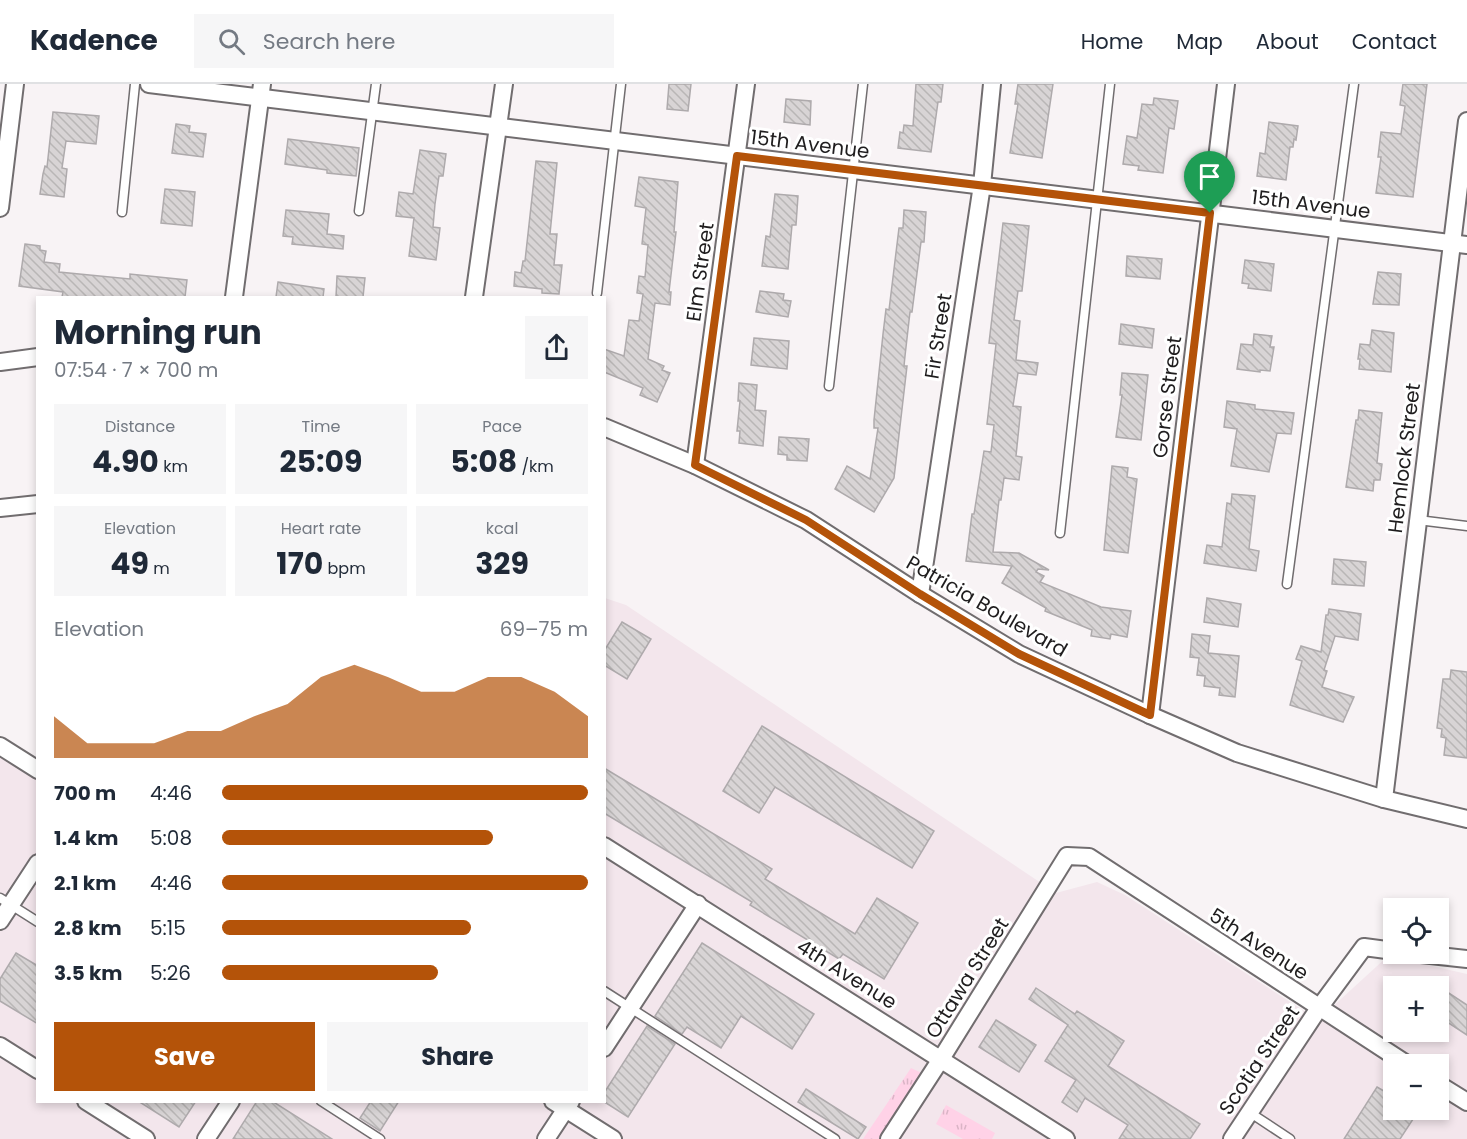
<!DOCTYPE html>
<html lang="en">
<head>
<meta charset="utf-8">
<style>
  :root { --surface:#fff; --page:#f6f6f7; --text:#1f2937; --muted:#747a83; --line:#e0e1e3; --accent:#b45309 }
  body { margin:0; font-family:Poppins,sans-serif; background:var(--page); color:var(--text); height:100vh; display:flex; flex-direction:column; font-size:22px; white-space:nowrap }
  * { box-sizing:border-box; margin:0 }
  p { font-size:20px; color:var(--muted) }
  .icon { flex:none; width:33px; height:33px; fill:none; stroke:currentColor; stroke-width:2; stroke-linecap:round; stroke-linejoin:round }
  .map { position:relative; flex:1; overflow:hidden }
  .panel { position:absolute; left:36px; top:212px; width:570px; height:807px; display:flex; flex-direction:column; background:var(--surface); border-radius:0px; box-shadow:0 3px 9px #0003 }
  .panel>* { flex:none }
  .tools { position:absolute; left:1383px; top:814px; display:grid; gap:12px }
  .tools a { display:grid; place-items:center; width:66px; height:66px; border-radius:0px; background:var(--surface); box-shadow:0 3px 9px #0003; font-size:30px }
  .pin { position:absolute; display:grid; place-items:center; width:51px; height:51px; color:#fff; margin:-62px -26px; border-radius:50% 50% 50% 0; rotate:-45deg; box-shadow:0 0 6px #0007 }
  .pin .icon { rotate:45deg }
  .round { display:grid; place-items:center; flex:none; width:63px; height:63px; border-radius:0px; background:var(--page) }
  .overview { display:flex; align-items:center; justify-content:space-between; height:102px; padding:0 18px }
  h1 { font-size:33px; font-weight:700; line-height:45px }
  .metrics { display:grid; grid-template-columns:repeat(3,1fr); gap:9px; height:102px; padding:6px 18px }
  .metrics div { display:grid; align-content:center; border-radius:0px; background:var(--page); text-align:center }
  .metrics b { font-size:30px; font-weight:700 }
  .metrics small { font-size:16px; font-weight:400 }
  .metrics p { font-size:16px }
  .chart { height:168px; padding:12px 18px }
  .chart p { display:flex; justify-content:space-between }
  .chart svg { width:100%; height:108px; margin-top:6px; fill:var(--accent); opacity:.7 }
  .button { display:flex; gap:12px; margin-top:auto; padding:12px 18px }
  .button a { flex:1; height:69px; border-radius:0px; background:var(--accent); color:#fff; font-size:24px; font-weight:700; line-height:69px; text-align:center }
  .button a+a { background:var(--page); color:var(--text) }
  ul { padding:0 18px; list-style:none; font-size:20px }
  li { display:grid; grid-template-columns:96px 72px 1fr; align-items:center; height:45px }
  li i { height:15px; border-radius:8px; background:var(--accent) }
  header { display:flex; align-items:center; gap:36px; box-sizing:border-box; height:84px; padding:0 30px; background:var(--surface); border-bottom:2px solid var(--line) }
  header strong { font-size:28px }
  nav { display:flex; gap:33px; margin-inline-start:auto; font-size:21px }
  .search { width:420px; height:54px; background:var(--page); display:flex; align-items:center; gap:15px; box-sizing:border-box; padding:0 21px; border-radius:0px; color:var(--muted); font-size:22px }
  .map>svg:first-child { display:block }
  .built { fill:#f3e6ec; fill-rule:evenodd }
  .grass { fill:url(#grass-tufts) }
  .building { fill:url(#building-back-hatch); stroke:#aeaaac; stroke-width:1.5 }
  .lines { fill:none; stroke-linecap:round; stroke-linejoin:round }
  .lane-casing { stroke:#716d6f; stroke-width:11 }
  .street-casing { stroke:#716d6f; stroke-width:20 }
  .lane { stroke:#fff; stroke-width:8 }
  .street { stroke:#fff; stroke-width:16 }
  .route-casing { stroke:#fff; stroke-width:12 }
  .route { stroke:#b45309; stroke-width:8 }
  .labels { text-anchor:middle; dominant-baseline:central; stroke-width:6; stroke-linejoin:round; paint-order:stroke }
  .street-label { font-size:20px; fill:#1f1d1e; stroke:#fff }
</style>
</head>
<body>
<header>
<strong>Kadence</strong>
<div class="search"><svg class="icon" aria-label="search" viewBox="0 0 24 24"><circle cx="10" cy="10" r="6"/><path d="M15 15l6 6"/></svg>Search here</div>
<nav><a>Home</a><a>Map</a><a>About</a><a>Contact</a></nav>
</header>
<div class="map">
<svg width="1467" height="1055" viewBox="0 0 1467 1055">
  <defs>
    <pattern id="grass-tufts" width="24" height="20" patternUnits="userSpaceOnUse" patternTransform="scale(1.5)"><rect width="24" height="20" fill="#ffd2e7"/><path d="M3 7l-1-3M5 7V3M7 7l1-3M15 17l-1-3M17 17v-4M19 17l1-3" fill="none" stroke="#dab4c6"/></pattern>
    <pattern id="building-back-hatch" width="6" height="6" patternUnits="userSpaceOnUse" patternTransform="scale(1.5)"><rect width="6" height="6" fill="#d8d4d5"/><path d="M-1 5l2 2M0 0l6 6M5-1l2 2" fill="none" stroke="#b9b6b6"/></pattern>
  </defs>
  <rect width="100%" height="100%" fill="#f8f3f5"/>
  <path class="built" d="M605,514L626,521L1056,809L1097,798L1125,811L1318,936L1388,872L1467,890V1055H0V668L37,693L38,1017H604ZM1394,903H1438V948H1394ZM1394,981H1438V1026H1394Z"/>
  <g class="grass">
    <path d="M911,984L924,990L884,1055H863Z"/>
    <path d="M946,1021L995,1049L992,1055H963L936,1040Z"/>
  </g>
  <g class="building">
    <path d="M669,0H691L688,27L667,25Z"/>
    <path d="M916,0H943L941,18H938L931,68L898,64L900,48L903,49L904,41L913,42Z"/>
    <path d="M1018,0H1053L1042,74L1010,69L1018,20H1015Z"/>
    <path d="M1403,0H1427L1413,113L1376,109L1381,73H1378L1381,48L1401,50L1405,22L1400,21Z"/>
    <path d="M1154,14L1178,17L1174,45L1169,44L1163,89L1138,86L1139,82L1123,80L1127,52L1137,54L1142,20L1153,21Z"/>
    <path d="M786,15L811,17L810,41L784,38Z"/>
    <path d="M53,28L99,32L96,60L66,57L62,84L67,85L64,113L40,110L43,90L45,82L47,83Z"/>
    <path d="M1269,38L1298,42L1296,56L1294,55L1293,63H1290L1286,96L1257,92L1260,69L1265,70Z"/>
    <path d="M176,40L190,42L189,48L206,50L203,73L172,69Z"/>
    <path d="M288,55L359,64L356,92L327,89V86L285,80Z"/>
    <path d="M420,66L446,70L443,92H439L435,120L433,143L440,144L436,176L409,172L414,134L396,132L399,108L413,110Z"/>
    <path d="M536,77L557,79L550,150H557L554,181H562L559,210L542,209V205L514,202L515,188L521,189L523,177H525Z"/>
    <path d="M639,93L678,98L674,148H676L669,208H671L670,221L655,219L648,275L664,282L662,286L670,289L657,318L640,311L643,304L604,288V265L624,272L629,236L639,237L643,210L637,209L639,192L645,193L648,161L642,160L646,124L635,122Z"/>
    <path d="M165,105L195,108L192,142L161,139Z"/>
    <path d="M775,110L798,112L796,141H792L788,185L762,182L766,152L770,153Z"/>
    <path d="M286,126L329,130L327,150L344,152L343,165L292,160L293,153L283,152Z"/>
    <path d="M904,126L926,128L924,158H921L912,228H910L905,272L904,282H907L894,394L874,428L835,405L847,382L870,395L878,344H874V336L883,250L886,225L889,226L899,144H903Z"/>
    <path d="M1003,139L1029,142L1022,207H1018L1014,236L1020,237L1016,276L1038,279L1036,291L1018,289L1013,322L1021,323L1016,372L1022,373L1019,396L1004,394L1001,416H999L993,468L1019,469L1049,486L1038,485L1036,488L1044,492L1040,498L1101,523L1131,527L1127,553L1111,550L1110,555L1091,552L1092,546L1045,527L1046,524L1002,499L1012,482L966,477L972,430H974L984,367L991,368L994,341L987,340L996,260L989,259Z"/>
    <path d="M25,160L40,162V166L46,167L44,178L60,180L59,188L130,195V190L187,196L185,213H62L63,208L19,202Z"/>
    <path d="M1127,172L1162,175L1160,195L1126,192Z"/>
    <path d="M1245,176L1274,180L1271,207L1248,204L1249,200L1242,199Z"/>
    <path d="M1378,188L1401,190L1399,221L1373,220Z"/>
    <path d="M337,192L365,194L363,213H336Z"/>
    <path d="M278,198L324,205L323,213H276Z"/>
    <path d="M760,207L784,210L783,216L791,217L788,233L756,228Z"/>
    <path d="M1121,240L1154,245L1152,264L1119,260Z"/>
    <path d="M1372,246L1394,249L1391,288L1359,285L1360,275H1358L1360,260L1370,261Z"/>
    <path d="M1254,250L1272,252L1270,263H1274L1270,287L1260,286V288L1237,285L1241,260L1253,261Z"/>
    <path d="M754,254L789,257L787,285L751,281Z"/>
    <path d="M1122,289L1148,291L1141,356L1116,353L1122,311H1120Z"/>
    <path d="M739,299L757,301L755,326L766,327L763,362L739,359L740,347H737L740,317H738Z"/>
    <path d="M1227,317L1255,321V325L1294,329L1291,350L1277,349L1269,388L1231,382L1237,345L1224,343Z"/>
    <path d="M1359,326L1382,329L1377,379L1382,380L1380,396H1374L1373,407L1346,403L1356,336H1358Z"/>
    <path d="M779,353L809,355L807,377L787,376V371L778,370Z"/>
    <path d="M1112,382L1128,384L1127,393L1137,395L1128,469L1104,466Z"/>
    <path d="M1232,410L1255,412L1249,465L1259,467L1256,487L1204,479L1207,461L1222,463L1227,419L1231,420Z"/>
    <path d="M1334,475L1366,478L1364,502L1332,500Z"/>
    <path d="M1207,514L1241,520L1238,543L1204,538Z"/>
    <path d="M1329,525L1361,530L1358,556L1335,552L1324,586L1327,587L1322,603L1354,613L1343,638L1290,621L1302,577L1296,575L1301,562L1321,568L1326,531H1328Z"/>
    <path d="M622,538L651,555L627,595L604,581V567Z"/>
    <path d="M1192,550L1210,552L1208,569L1239,572L1235,613L1219,611L1220,604L1204,602L1205,592L1197,591L1199,574L1190,573Z"/>
    <path d="M1451,586L1467,588V674L1444,671L1446,654L1441,653L1442,645L1437,644L1443,595H1450Z"/>
    <path d="M762,642L934,747L912,784L775,703L759,729L723,707Z"/>
    <path d="M604,684L772,785L765,795L855,850L877,814L918,839L884,895L843,870L839,875L750,821L752,818L604,729Z"/>
    <path d="M702,859L814,930L792,965L741,932L721,964L687,943L682,950L655,932Z"/>
    <path d="M16,869L38,882V940L0,917V895Z"/>
    <path d="M1438,902L1467,921V951L1438,932Z"/>
    <path d="M1036,904L1075,930L1077,927L1124,957L1108,982L1200,1040L1190,1055H1119L1128,1041L1085,1014L1077,1028L1062,1018L1076,996L1045,977L1068,941L1029,915Z"/>
    <path d="M996,936L1036,961L1019,988L979,963Z"/>
    <path d="M647,942L675,960L628,1033L603,1017L604,1009Z"/>
    <path d="M1377,1003L1394,1013V1026H1419L1400,1055H1344Z"/>
    <path d="M806,1005L866,1043L858,1055L798,1018Z"/>
    <path d="M138,1017H196L179,1043Z"/>
    <path d="M257,1017H272L332,1055H233Z"/>
    <path d="M371,1017H399L380,1047L360,1034Z"/>
  </g>
  <g class="lines">
    <g class="lane-casing">
      <g id="lane">
        <path d="M359,127L376,0"/>
        <path d="M122,128L135,0"/>
        <path d="M597,209L621,0"/>
        <path d="M829,302L863,0"/>
        <path d="M1418,436L1467,442"/>
        <path d="M1060,449L1110,0"/>
        <path d="M1287,500L1354,0"/>
        <path d="M0,814L38,838"/>
        <path d="M604,907L835,1055"/>
        <path d="M321,1017L380,1055"/>
        <path d="M1249,1028L1290,1055"/>
      </g>
    </g>
    <g class="street-casing">
      <g id="street">
        <path d="M149,0L1467,161"/>
        <path d="M0,124L15,0"/>
        <path d="M234,213L262,0"/>
        <path d="M474,213L504,0"/>
        <path d="M0,278L38,273"/>
        <path d="M604,343L695,381L806,436L920,510L1019,570L1150,631L1237,669L1384,715L1467,735"/>
        <path d="M695,381L746,0"/>
        <path d="M0,424L38,420"/>
        <path d="M920,510L982,101L992,0"/>
        <path d="M1150,631L1226,0"/>
        <path d="M0,662L38,686"/>
        <path d="M1384,715L1467,37"/>
        <path d="M604,762L1066,1055"/>
        <path d="M0,837L38,779"/>
        <path d="M1421,870L1467,875"/>
        <path d="M0,962L38,986"/>
        <path d="M604,964L698,820"/>
        <path d="M1438,1000L1467,1018"/>
        <path d="M86,1017L146,1055"/>
        <path d="M553,1017L613,1055"/>
        <path d="M206,1055L231,1017"/>
        <path d="M546,1055L571,1017"/>
        <path d="M889,1055L941,975L1067,772L1089,773L1408,981"/>
        <path d="M1232,1055L1319,924L1364,863L1394,867"/>
      </g>
    </g>
    <use href="#lane" class="lane"/>
    <use href="#street" class="street"/>
  </g>
  <g class="lines">
    <g class="route-casing">
      <path id="route" d="M737,72L1210,129L1150,631L1019,570L920,510L806,436L695,381Z"/>
    </g>
    <use href="#route" class="route"/>
  </g>
  <g class="labels">
    <g class="street-label">
      <text transform="translate(810 60) rotate(7)">15th Avenue</text>
      <text transform="translate(1311 120) rotate(7)">15th Avenue</text>
      <text transform="translate(700 188) rotate(-82)">Elm Street</text>
      <text transform="translate(938 252) rotate(-81)">Fir Street</text>
      <text transform="translate(1167 313) rotate(-83)">Gorse Street</text>
      <text transform="translate(1404 374) rotate(-83)">Hemlock Street</text>
      <text transform="translate(987 522) rotate(30)">Patricia Boulevard</text>
      <text transform="translate(1259 860) rotate(33)">5th Avenue</text>
      <text transform="translate(847 890) rotate(32)">4th Avenue</text>
      <text transform="translate(967 894) rotate(-58)">Ottawa Street</text>
      <text transform="translate(1259 976) rotate(-56)">Scotia Street</text>
    </g>
  </g>
</svg>
<div class="tools">
<a><svg class="icon" aria-label="locate" viewBox="0 0 24 24"><circle cx="12" cy="12" r="6"/><path d="M12 2v4M12 18v4M2 12h4M18 12h4"/></svg></a>
<a>+</a>
<a>−</a>
</div>
<div class="pin" style="left:1210px;top:129px;background:#1e9e55"><svg class="icon" aria-label="arrive" viewBox="0 0 24 24"><path d="M6 21V4h12l-3 4 3 4H6"/></svg></div>
<section class="panel">
<div class="overview"><div><h1>Morning run</h1><p>07:54 · 7 × 700 m</p></div><a class="round"><svg class="icon" aria-label="share" viewBox="0 0 24 24"><path d="M12 15V3M7 8l5-5 5 5M5 13v7h14v-7"/></svg></a></div>
<div class="metrics">
<div><p>Distance</p><b>4.90<small> km</small></b></div>
<div><p>Time</p><b>25:09</b></div>
<div><p>Pace</p><b>5:08<small> /km</small></b></div>
</div>
<div class="metrics">
<div><p>Elevation</p><b>49<small> m</small></b></div>
<div><p>Heart rate</p><b>170<small> bpm</small></b></div>
<div><p>kcal</p><b>329</b></div>
</div>
<div class="chart"><p><span>Elevation</span>69–75 m</p>
<svg viewBox="0 0 160 44" preserveAspectRatio="none"><path d="M0 44V27L10 38L20 38L30 38L40 33L50 33L60 27L70 22L80 11L90 6L100 11L110 17L120 17L130 11L140 11L150 17L160 27V44z"/></svg>
</div>
<ul>
<li><b>700 m</b>4:46<i style="width:100%"></i></li>
<li><b>1.4 km</b>5:08<i style="width:74%"></i></li>
<li><b>2.1 km</b>4:46<i style="width:100%"></i></li>
<li><b>2.8 km</b>5:15<i style="width:68%"></i></li>
<li><b>3.5 km</b>5:26<i style="width:59%"></i></li>
</ul>
<div class="button"><a>Save</a><a>Share</a></div>
</section>
</div>
</body>
</html>
